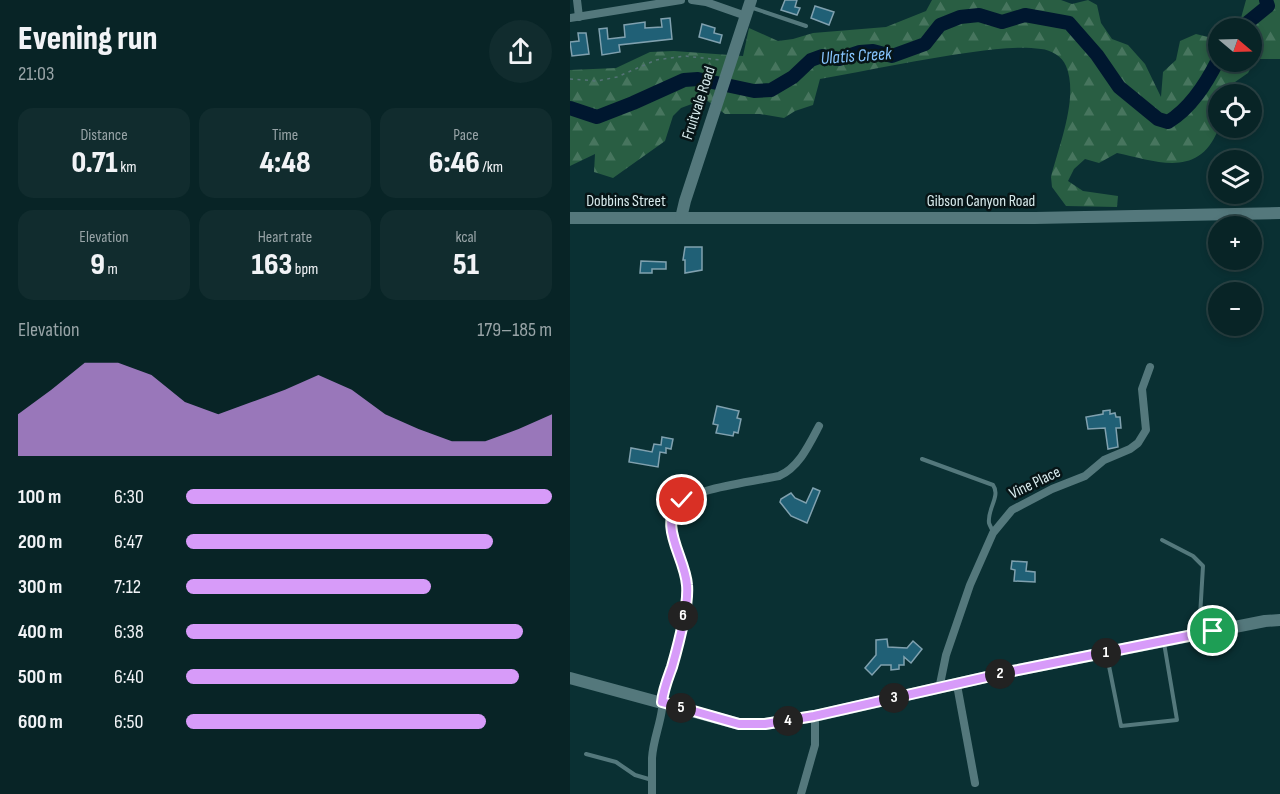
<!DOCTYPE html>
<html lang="en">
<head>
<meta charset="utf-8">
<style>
  :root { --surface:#082426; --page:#112c2e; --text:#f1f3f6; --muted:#98a4a7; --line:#294143; --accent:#d79bf9 }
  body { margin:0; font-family:"Sofia Sans Condensed",sans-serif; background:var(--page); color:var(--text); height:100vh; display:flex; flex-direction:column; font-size:22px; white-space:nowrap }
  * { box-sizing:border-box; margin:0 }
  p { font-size:20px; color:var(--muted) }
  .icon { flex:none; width:33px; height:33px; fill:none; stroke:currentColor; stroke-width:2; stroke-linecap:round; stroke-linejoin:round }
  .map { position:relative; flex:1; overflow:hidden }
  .side { display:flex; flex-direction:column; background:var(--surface); width:570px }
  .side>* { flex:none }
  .needle { width:39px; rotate:109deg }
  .buttons { position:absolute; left:638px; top:18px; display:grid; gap:12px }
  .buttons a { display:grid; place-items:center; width:54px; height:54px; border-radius:50%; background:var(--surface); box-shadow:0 3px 9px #0003,0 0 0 2px var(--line); font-size:30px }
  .pin { position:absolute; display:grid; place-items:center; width:51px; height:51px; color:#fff; margin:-26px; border:3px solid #fff; border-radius:50%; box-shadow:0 2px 6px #0007 }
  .km { position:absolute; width:30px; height:30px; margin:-15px; border-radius:50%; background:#222; color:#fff; font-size:16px; line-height:30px; text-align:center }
  .round { display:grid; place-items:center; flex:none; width:63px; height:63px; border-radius:32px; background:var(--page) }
  .headline { display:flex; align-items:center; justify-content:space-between; height:102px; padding:0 18px }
  h1 { font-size:33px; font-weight:800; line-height:45px }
  .figures { display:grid; grid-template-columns:repeat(3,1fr); gap:9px; height:102px; padding:6px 18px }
  .figures div { display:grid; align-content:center; border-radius:15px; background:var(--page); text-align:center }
  .figures b { font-size:30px; font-weight:800 }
  .figures small { font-size:16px; font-weight:400 }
  .figures p { font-size:16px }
  .chart { height:168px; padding:12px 18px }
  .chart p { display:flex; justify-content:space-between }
  .chart svg { width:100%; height:108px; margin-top:6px; fill:var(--accent); opacity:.7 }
  ul { padding:0 18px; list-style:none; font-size:20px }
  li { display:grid; grid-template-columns:96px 72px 1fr; align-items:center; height:45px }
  li i { height:15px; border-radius:8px; background:var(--accent) }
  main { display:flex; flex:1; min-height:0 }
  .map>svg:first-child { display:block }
  .forest { fill:url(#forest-firs) }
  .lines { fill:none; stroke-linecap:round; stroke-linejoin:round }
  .river { stroke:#00172f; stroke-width:14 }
  .building { fill:#206076; stroke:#80a1af; stroke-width:1.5 }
  .path { stroke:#547376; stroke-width:1.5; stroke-dasharray:3 4.5; stroke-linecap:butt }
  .lane { stroke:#54787c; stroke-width:4 }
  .street { stroke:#54787c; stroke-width:8 }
  .secondary { stroke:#54787c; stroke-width:12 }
  .route-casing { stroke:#fff; stroke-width:12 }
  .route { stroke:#d79bf9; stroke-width:8 }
  .labels { text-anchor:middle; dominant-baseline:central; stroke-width:5; stroke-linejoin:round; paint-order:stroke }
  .street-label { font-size:16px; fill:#d8ebed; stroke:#071517 }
  .water-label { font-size:18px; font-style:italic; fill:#87c5fe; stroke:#071517 }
</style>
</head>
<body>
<main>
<section class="side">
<div class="headline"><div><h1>Evening run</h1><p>21:03</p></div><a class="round"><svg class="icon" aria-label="share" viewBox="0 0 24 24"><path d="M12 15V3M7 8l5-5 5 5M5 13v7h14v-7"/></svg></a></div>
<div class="figures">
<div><p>Distance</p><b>0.71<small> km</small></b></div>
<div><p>Time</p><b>4:48</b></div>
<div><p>Pace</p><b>6:46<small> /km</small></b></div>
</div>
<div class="figures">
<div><p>Elevation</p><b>9<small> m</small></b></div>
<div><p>Heart rate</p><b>163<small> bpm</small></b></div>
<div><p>kcal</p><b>51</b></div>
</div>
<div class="chart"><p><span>Elevation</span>179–185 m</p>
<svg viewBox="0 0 160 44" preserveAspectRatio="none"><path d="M0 44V27L10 17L20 6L30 6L40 11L50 22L60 27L70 22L80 17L90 11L100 17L110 27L120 33L130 38L140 38L150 33L160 27V44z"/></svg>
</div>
<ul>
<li><b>100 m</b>6:30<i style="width:100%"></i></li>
<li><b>200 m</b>6:47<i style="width:84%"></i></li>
<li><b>300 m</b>7:12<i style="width:67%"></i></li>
<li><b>400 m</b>6:38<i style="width:92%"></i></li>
<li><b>500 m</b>6:40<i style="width:91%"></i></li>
<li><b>600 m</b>6:50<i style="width:82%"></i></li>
</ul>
</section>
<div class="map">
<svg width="710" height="794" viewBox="0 0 710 794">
  <defs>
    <pattern id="forest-firs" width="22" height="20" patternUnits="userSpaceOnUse" patternTransform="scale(1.5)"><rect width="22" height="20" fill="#295e43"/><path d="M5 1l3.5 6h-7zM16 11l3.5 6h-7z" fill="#47755e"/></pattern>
  </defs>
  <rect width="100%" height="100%" fill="#0a3033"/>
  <path class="forest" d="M362,0H491L502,4L518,0L527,5L531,23L542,39L558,45L575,64L591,97L593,72L606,60L610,41L626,34L642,38L648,34V62H681V28H655L671,18L676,0H710V59H686L678,73L665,82L678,90L675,94H648C648,105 650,123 648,130C628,179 586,161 547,153L529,163L515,159L504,169L498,181L513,191L548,196L547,207L496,206L482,187L481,177C489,145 509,97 496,66C492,56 481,50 471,49C449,46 425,49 403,52C351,59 301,70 250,79L243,105L225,111L214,118L190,114H155L135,99L111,108L103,116L95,141L43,178L24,172L25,154L0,166V70L46,68L80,52L104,51L173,56L179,28L208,41L223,39L243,33L316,27L356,11Z"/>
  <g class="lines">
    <g class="river">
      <path d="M671,28L698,6L696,0"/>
      <path d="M0,108L27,117L63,103L114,80L128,79L184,91L201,90L223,77L241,60L252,56L269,59L290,52L303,51L322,56L355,44L370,25L390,17L409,15L432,22L455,15L499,23L527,55L549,87L588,119L598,122C621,108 636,84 648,60"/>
    </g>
  </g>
  <g class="building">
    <path d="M215,0H227L225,7L230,8L227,15L211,10Z"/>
    <path d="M245,6L264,12L259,25L241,18Z"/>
    <path d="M100,18L102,39L49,45L50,52L32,55L29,29L37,28L38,39L55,37L54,25L75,22V28L92,27L91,19Z"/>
    <path d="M132,24L145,28L144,33L152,35L150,43L129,37Z"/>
    <path d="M8,33H16L19,54L2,56L0,42L9,41Z"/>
    <path d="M115,247H132V270L115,273V260H113Z"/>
    <path d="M71,261L96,262V269H82V273H70Z"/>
    <path d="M147,406L169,411L167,418L171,419L168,433L164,432L163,436L146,433L148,425L143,424Z"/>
    <path d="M540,410V414L545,413L546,417H550L551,428H546L548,447L538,449L535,428L518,429L516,417L533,414V411Z"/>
    <path d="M92,437L103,439L101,449L96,448V453L90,452L88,467L59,462L61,448L82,452L84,444L91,445Z"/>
    <path d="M243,488L250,491L237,523L221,516L210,502L211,499L221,493L225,498L236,503Z"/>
    <path d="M442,561L457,562L456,571L465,572V582L444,581L445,570L441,569Z"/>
    <path d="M317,639L318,647L337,648L343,641L352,649L341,663L334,657V665H329V669L321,670V665H311L302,675L295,668L306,655V640Z"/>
  </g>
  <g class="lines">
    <path class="path" d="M0,79L27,81L47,77L86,60L115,56L151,60"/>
    <g class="lane">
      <path d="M180,7L236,26"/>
      <path d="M352,459L423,485C431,496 417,509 419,523C420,526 422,529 423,532"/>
      <path d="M592,540L623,556L633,566L629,633"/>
      <path d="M537,656L551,726L607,720L594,643"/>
      <path d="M16,754L46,762L65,775L82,780"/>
    </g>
    <g class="street">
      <path d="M7,0L9,17"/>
      <path d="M122,0L136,2L176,16"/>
      <path d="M0,18L111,0"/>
      <path d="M387,685L405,783"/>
      <path d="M369,689L376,655L400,585L423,533L442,510L482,489L515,476L534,460L560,449L568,443L576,430L572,389L580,367"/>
      <path d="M82,794C82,782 82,770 82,758C83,741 90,725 92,709C93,704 92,699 93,695C99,662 121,618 117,584C115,563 91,524 105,506C119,489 186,481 209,476C229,467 239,445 249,426"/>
      <path d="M231,794L245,745V716"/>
    </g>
    <g class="secondary">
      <path d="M0,218H465L710,213"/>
      <path d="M111,218L115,201L181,0"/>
      <path d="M0,678L169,724H195L245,716L443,671L695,621L710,620"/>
    </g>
  </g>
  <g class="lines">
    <g class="route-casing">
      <path id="route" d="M112,500C86,524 115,556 117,585C119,606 108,646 102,667C98,678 93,690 92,702L169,724H195L244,716L443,671L643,631"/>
    </g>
    <use href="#route" class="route"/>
  </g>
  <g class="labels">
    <g class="street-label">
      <text transform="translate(129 103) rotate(-72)">Fruitvale Road</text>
      <text x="56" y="201">Dobbins Street</text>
      <text x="411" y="201">Gibson Canyon Road</text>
      <text transform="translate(465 483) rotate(-26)">Vine Place</text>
    </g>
    <g class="water-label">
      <text transform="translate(286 56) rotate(-4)">Ulatis Creek</text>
    </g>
  </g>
</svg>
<div class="buttons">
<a><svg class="needle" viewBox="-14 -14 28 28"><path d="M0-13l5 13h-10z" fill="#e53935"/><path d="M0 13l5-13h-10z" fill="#98a4a7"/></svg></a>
<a><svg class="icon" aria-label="locate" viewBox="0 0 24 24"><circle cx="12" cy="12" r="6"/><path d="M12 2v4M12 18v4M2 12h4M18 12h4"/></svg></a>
<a><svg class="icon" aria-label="layers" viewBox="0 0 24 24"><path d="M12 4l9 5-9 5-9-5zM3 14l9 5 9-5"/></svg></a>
<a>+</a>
<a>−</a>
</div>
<div class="pin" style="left:643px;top:631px;background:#1e9e55"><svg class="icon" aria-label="arrive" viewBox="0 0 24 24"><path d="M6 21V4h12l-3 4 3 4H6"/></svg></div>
<div class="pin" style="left:112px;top:500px;background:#d93025"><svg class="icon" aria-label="check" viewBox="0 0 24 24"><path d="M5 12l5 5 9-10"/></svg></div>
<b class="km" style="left:536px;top:653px">1</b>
<b class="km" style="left:430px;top:674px">2</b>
<b class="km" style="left:324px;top:698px">3</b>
<b class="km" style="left:218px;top:721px">4</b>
<b class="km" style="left:111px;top:708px">5</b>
<b class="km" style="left:113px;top:616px">6</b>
</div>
</main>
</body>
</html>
